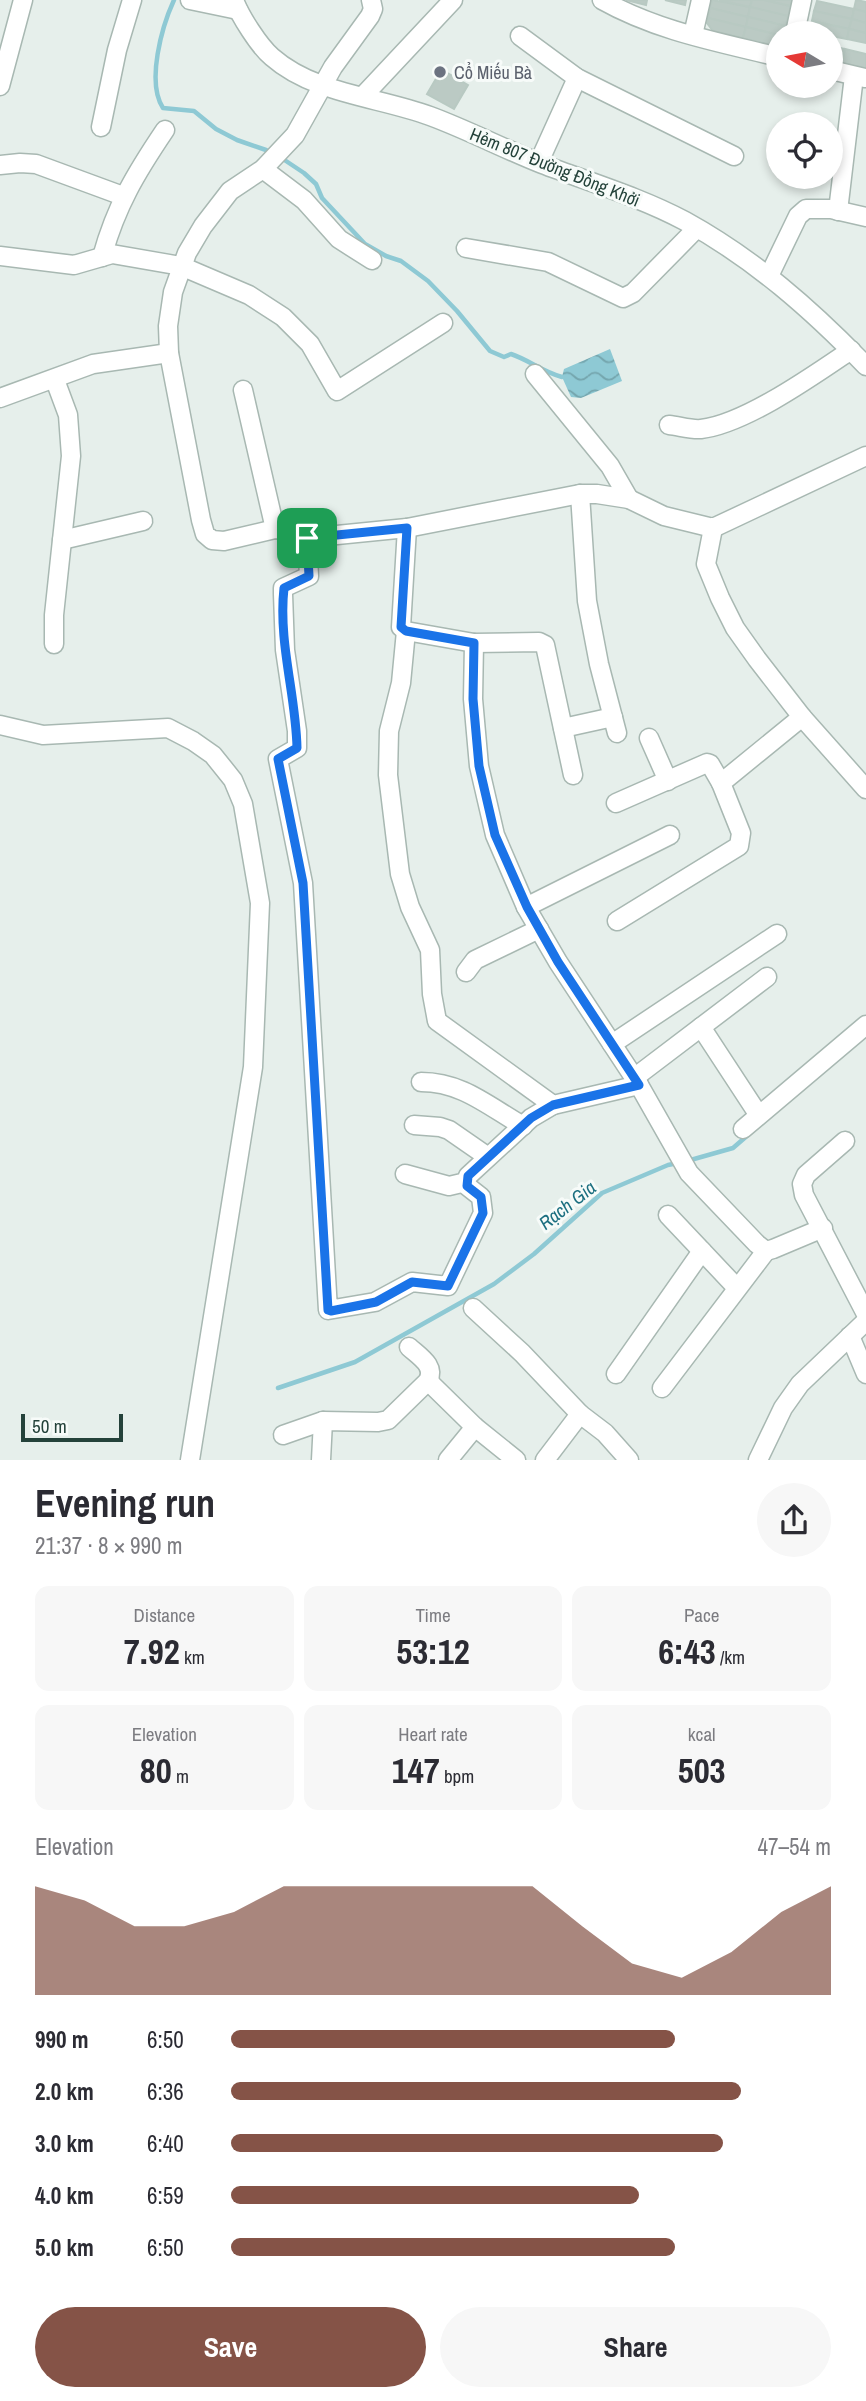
<!DOCTYPE html>
<html lang="en">
<head>
<meta charset="utf-8">
<style>
  :root { --surface:#fff; --page:#f7f7f7; --text:#2b2b33; --muted:#7c7c81; --accent:#855347 }
  body { margin:0; font-family:"Archivo Narrow",sans-serif; background:var(--page); color:var(--text); height:100vh; display:flex; flex-direction:column; font-size:26px; white-space:nowrap }
  * { box-sizing:border-box; margin:0 }
  p { font-size:23px; color:var(--muted) }
  .icon { flex:none; width:38px; height:38px; fill:none; stroke:currentColor; stroke-width:2; stroke-linecap:round; stroke-linejoin:round }
  .map { position:relative; height:1460px; overflow:hidden }
  .drawer { display:flex; flex-direction:column; background:var(--surface); flex:1 }
  .drawer>* { flex:none }
  .needle { width:46px; rotate:280deg }
  .tools { position:absolute; left:766px; top:21px; display:grid; gap:14px }
  .tools a { display:grid; place-items:center; width:77px; height:77px; border-radius:50%; background:var(--surface); box-shadow:0 4px 10px #0003; font-size:35px }
  .scale { position:absolute; left:21px; bottom:18px; width:102px; box-sizing:border-box; padding-left:7px; border:4px solid #24423a; border-top:0; font-size:19px; line-height:24px; white-space:nowrap; color:#24423a; -webkit-text-stroke:5px #f7fbf9; paint-order:stroke }
  .pin { position:absolute; display:grid; place-items:center; width:60px; height:60px; color:#fff; margin:-30px; border-radius:14px; box-shadow:0 4px 10px #0006 }
  .round { display:grid; place-items:center; flex:none; width:74px; height:74px; border-radius:37px; background:var(--page) }
  .summary { display:flex; align-items:center; justify-content:space-between; height:119px; padding:0 35px }
  h1 { font-size:38px; font-weight:700; line-height:52px }
  .figures { display:grid; grid-template-columns:repeat(3,1fr); gap:10px; height:119px; padding:7px 35px }
  .figures div { display:grid; align-content:center; border-radius:14px; background:var(--page); text-align:center }
  .figures b { font-size:35px; font-weight:700 }
  .figures small { font-size:19px; font-weight:400 }
  .figures p { font-size:19px }
  .chart { height:196px; padding:14px 35px }
  .chart p { display:flex; justify-content:space-between }
  .chart svg { width:100%; height:126px; margin-top:7px; fill:var(--accent); opacity:.7 }
  .primary-button { display:flex; gap:14px; margin-top:auto; padding:14px 35px }
  .primary-button a { flex:1; height:80px; border-radius:42px; background:var(--accent); color:#fff; font-size:28px; font-weight:700; line-height:80px; text-align:center }
  .primary-button a+a { background:var(--page); color:var(--text) }
  ul { padding:0 35px; list-style:none; font-size:23px }
  li { display:grid; grid-template-columns:112px 84px 1fr; align-items:center; height:52px }
  li i { height:18px; border-radius:9px; background:var(--accent) }
  .map>svg:first-child { display:block }
  .water { fill:url(#water-waves) }
  .lines { fill:none; stroke-linecap:round; stroke-linejoin:round }
  .stream { stroke:#8ec9d4; stroke-width:4.5 }
  .building { fill:#bbcac4; stroke:#b8c9c2; stroke-width:2 }
  .minor-casing { stroke:#a8b8b2; stroke-width:21 }
  .minor { stroke:#fff; stroke-width:18 }
  .route-casing { stroke:#fff; stroke-width:14 }
  .route { stroke:#1a73e8; stroke-width:9 }
  .worship-dot { fill:#6b7280; stroke:#f7fbf9; stroke-width:2.5 }
  .labels { text-anchor:middle; dominant-baseline:central; stroke-width:6; stroke-linejoin:round; paint-order:stroke }
  .worship-label { font-size:18px; fill:#5b616d; stroke:#f7fbf9; text-anchor:start }
  .street-label { font-size:18px; fill:#24423a; stroke:#f7fbf9 }
  .water-label { font-size:19px; font-style:italic; fill:#1c6f80; stroke:#f7fbf9 }
</style>
</head>
<body>
<div class="map">
<svg width="866" height="1460" viewBox="0 0 866 1460">
  <defs>
    <pattern id="water-waves" width="16" height="10" patternUnits="userSpaceOnUse" patternTransform="scale(1.75)"><rect width="16" height="10" fill="#8ec9d4"/><path d="M0 5q4-4 8 0t8 0" fill="none" stroke="#74a5ad"/></pattern>
  </defs>
  <rect width="100%" height="100%" fill="#e6efeb"/>
  <path class="water" d="M610,349L622,381L581,398L571,397L562,377L564,369Z"/>
  <g class="lines">
    <g class="stream">
      <path d="M174,0C162,26 146,82 163,108L194,111L216,129L237,140L266,150"/>
      <path d="M286,161L304,173L316,184L322,198L365,244L386,256L401,261L428,281L457,311L490,351L504,357L511,354C529,360 543,372 562,377"/>
      <path d="M687,1161L733,1148L748,1135"/>
      <path d="M278,1388L355,1362L494,1284L534,1254L602,1193L668,1165L678,1163"/>
    </g>
  </g>
  <g class="building">
    <path d="M626,0H647L646,5Z"/>
    <path d="M665,0H686L685,5Z"/>
    <path d="M712,0L750,7L748,17L710,8Z"/>
    <path d="M719,0H752L750,7Z"/>
    <path d="M752,0H764L791,6L788,16L750,7Z"/>
    <path d="M764,0H792L791,6Z"/>
    <path d="M856,0L866,2V12L854,9Z"/>
    <path d="M817,1L854,9L852,19L814,11Z"/>
    <path d="M750,7L788,16L786,26L748,17Z"/>
    <path d="M710,8L748,17L746,27L708,18Z"/>
    <path d="M854,9L866,12V23L852,19Z"/>
    <path d="M814,11L852,19L849,29L812,21Z"/>
    <path d="M748,17L786,26L784,33L779,35L746,27Z"/>
    <path d="M708,18L746,27L743,38L713,31L707,23Z"/>
    <path d="M852,19L866,23V33L849,29Z"/>
    <path d="M812,21L849,29L847,39L831,36V33L810,31Z"/>
    <path d="M746,27L779,35V43L775,46L743,38Z"/>
    <path d="M849,29L866,33V43L847,39Z"/>
    <path d="M831,46L845,49L842,63L831,60Z"/>
    <path d="M845,49L866,54V68L842,63Z"/>
    <path d="M439,68L468,85L454,109L427,94L437,77L435,76Z"/>
  </g>
  <g class="lines">
    <g class="minor-casing">
      <g id="minor">
        <path d="M190,0L238,10"/>
        <path d="M234,0C240,16 259,46 272,57C314,94 379,97 430,116C468,130 504,149 542,164C589,182 640,197 685,221C754,259 811,309 866,366"/>
        <path d="M371,0L373,9L370,16L333,67L295,135L263,169L230,191L203,226L187,253L173,292L168,326L169,353L201,520L205,534L212,540L224,541L275,529L286,530L307,538L407,528L580,494H597L629,499L664,516L713,528L866,456"/>
        <path d="M602,0C657,31 718,42 779,57"/>
        <path d="M795,33L802,0"/>
        <path d="M693,35L701,0"/>
        <path d="M520,36L577,78L734,156"/>
        <path d="M831,70L865,78"/>
        <path d="M0,86L23,0"/>
        <path d="M363,96L453,0"/>
        <path d="M101,127L117,50L132,0"/>
        <path d="M539,162L577,78"/>
        <path d="M0,165L20,163L36,164L123,196"/>
        <path d="M263,169L304,200L339,239L372,260"/>
        <path d="M838,211L854,76"/>
        <path d="M466,248L548,262L623,298L633,293L696,229"/>
        <path d="M0,256L74,265L112,254L181,266L249,295L283,317L310,344L337,391L443,323"/>
        <path d="M102,257C116,206 136,173 165,130"/>
        <path d="M769,276L798,216L806,209H831L866,217"/>
        <path d="M535,374L610,466L629,499"/>
        <path d="M243,390L275,529"/>
        <path d="M0,398L93,364L169,353"/>
        <path d="M669,425C679,426 691,430 701,429C745,424 814,375 851,350"/>
        <path d="M580,494L587,601L599,664L617,733"/>
        <path d="M407,528L401,627L406,631L474,643L473,699L479,766L495,835L526,907L558,962L639,1085L689,1173L757,1244L766,1251L773,1249L823,1228"/>
        <path d="M307,538L309,576L283,588V594L285,650L297,731V748L278,759L303,883L328,1310L375,1302L412,1282L448,1286L483,1213L481,1197L467,1186L466,1182"/>
        <path d="M62,540L143,521"/>
        <path d="M406,631L401,683L389,731L388,775L400,874L410,907L430,950L432,994L437,1021L553,1105L639,1085"/>
        <path d="M474,643L539,642L545,645L573,775"/>
        <path d="M54,644V615L71,456L68,415L55,380"/>
        <path d="M802,717L866,789"/>
        <path d="M0,725L43,735L168,728L193,741L213,755L233,780L243,804L260,903L253,1067L190,1460"/>
        <path d="M563,728L613,717"/>
        <path d="M649,738L668,781"/>
        <path d="M616,803L707,763L710,764L721,783"/>
        <path d="M526,907L670,835"/>
        <path d="M617,921L739,846L741,833L721,783L802,717L757,659L735,628L720,598L706,564L713,528"/>
        <path d="M466,972L475,960L539,929"/>
        <path d="M701,1027L758,1114"/>
        <path d="M612,1044L777,934"/>
        <path d="M634,1078L767,977"/>
        <path d="M421,1082C462,1082 488,1106 523,1126"/>
        <path d="M414,1125L440,1127L449,1130L488,1157"/>
        <path d="M743,1129L866,1025"/>
        <path d="M845,1141L806,1175L802,1184L804,1195L866,1314"/>
        <path d="M405,1174L449,1186L466,1182L468,1176L531,1118L553,1105"/>
        <path d="M668,1215L736,1287"/>
        <path d="M473,1308L522,1353L580,1414"/>
        <path d="M850,1336L866,1374"/>
        <path d="M616,1374L702,1251"/>
        <path d="M428,1381L475,1427L516,1460"/>
        <path d="M662,1388L766,1251"/>
        <path d="M283,1435L323,1421L378,1422L388,1420L428,1381C436,1366 420,1357 409,1347"/>
        <path d="M321,1460L323,1421"/>
        <path d="M448,1460L475,1427"/>
        <path d="M545,1460L580,1414L605,1433L629,1460"/>
        <path d="M758,1460L783,1408L800,1384L866,1321"/>
      </g>
    </g>
    <use href="#minor" class="minor"/>
  </g>
  <g class="lines">
    <g class="route-casing">
      <path id="route" d="M407,528L401,627L406,631L474,643L473,699L479,766L495,835L527,907L558,962L639,1085L553,1105L531,1118L468,1176L467,1186L481,1197L483,1213L448,1286L412,1282L376,1302L331,1311L328,1310L303,883L278,759L297,748C296,695 278,642 284,588L309,576L307,538Z"/>
    </g>
    <use href="#route" class="route"/>
  </g>
  <circle class="worship-dot" cx="440" cy="72" r="7"/>
  <g class="labels">
    <g class="worship-label">
      <text x="454" y="72">Cổ Miếu Bà</text>
    </g>
    <g class="street-label">
      <text transform="translate(555 167) rotate(22)">Hẻm 807 Đường Đồng Khởi</text>
    </g>
    <g class="water-label">
      <text transform="translate(567 1205) rotate(-38)">Rạch Gia</text>
    </g>
  </g>
</svg>
<div class="tools">
<a><svg class="needle" viewBox="-14 -14 28 28"><path d="M0-13l5 13h-10z" fill="#e53935"/><path d="M0 13l5-13h-10z" fill="#7c7c81"/></svg></a>
<a><svg class="icon" aria-label="locate" viewBox="0 0 24 24"><circle cx="12" cy="12" r="6"/><path d="M12 2v4M12 18v4M2 12h4M18 12h4"/></svg></a>
</div>
<div class="scale">50 m</div>
<div class="pin" style="left:307px;top:538px;background:#1e9e55"><svg class="icon" aria-label="arrive" viewBox="0 0 24 24"><path d="M6 21V4h12l-3 4 3 4H6"/></svg></div>
</div>
<section class="drawer">
<div class="summary"><div><h1>Evening run</h1><p>21:37 · 8 × 990 m</p></div><a class="round"><svg class="icon" aria-label="share" viewBox="0 0 24 24"><path d="M12 15V3M7 8l5-5 5 5M5 13v7h14v-7"/></svg></a></div>
<div class="figures">
<div><p>Distance</p><b>7.92<small> km</small></b></div>
<div><p>Time</p><b>53:12</b></div>
<div><p>Pace</p><b>6:43<small> /km</small></b></div>
</div>
<div class="figures">
<div><p>Elevation</p><b>80<small> m</small></b></div>
<div><p>Heart rate</p><b>147<small> bpm</small></b></div>
<div><p>kcal</p><b>503</b></div>
</div>
<div class="chart"><p><span>Elevation</span>47–54 m</p>
<svg viewBox="0 0 160 44" preserveAspectRatio="none"><path d="M0 44V6L10 11L20 20L30 20L40 15L50 6L60 6L70 6L80 6L90 6L100 6L110 20L120 33L130 38L140 29L150 15L160 6V44z"/></svg>
</div>
<ul>
<li><b>990 m</b>6:50<i style="width:74%"></i></li>
<li><b>2.0 km</b>6:36<i style="width:85%"></i></li>
<li><b>3.0 km</b>6:40<i style="width:82%"></i></li>
<li><b>4.0 km</b>6:59<i style="width:68%"></i></li>
<li><b>5.0 km</b>6:50<i style="width:74%"></i></li>
</ul>
<div class="primary-button"><a>Save</a><a>Share</a></div>
</section>
</body>
</html>
